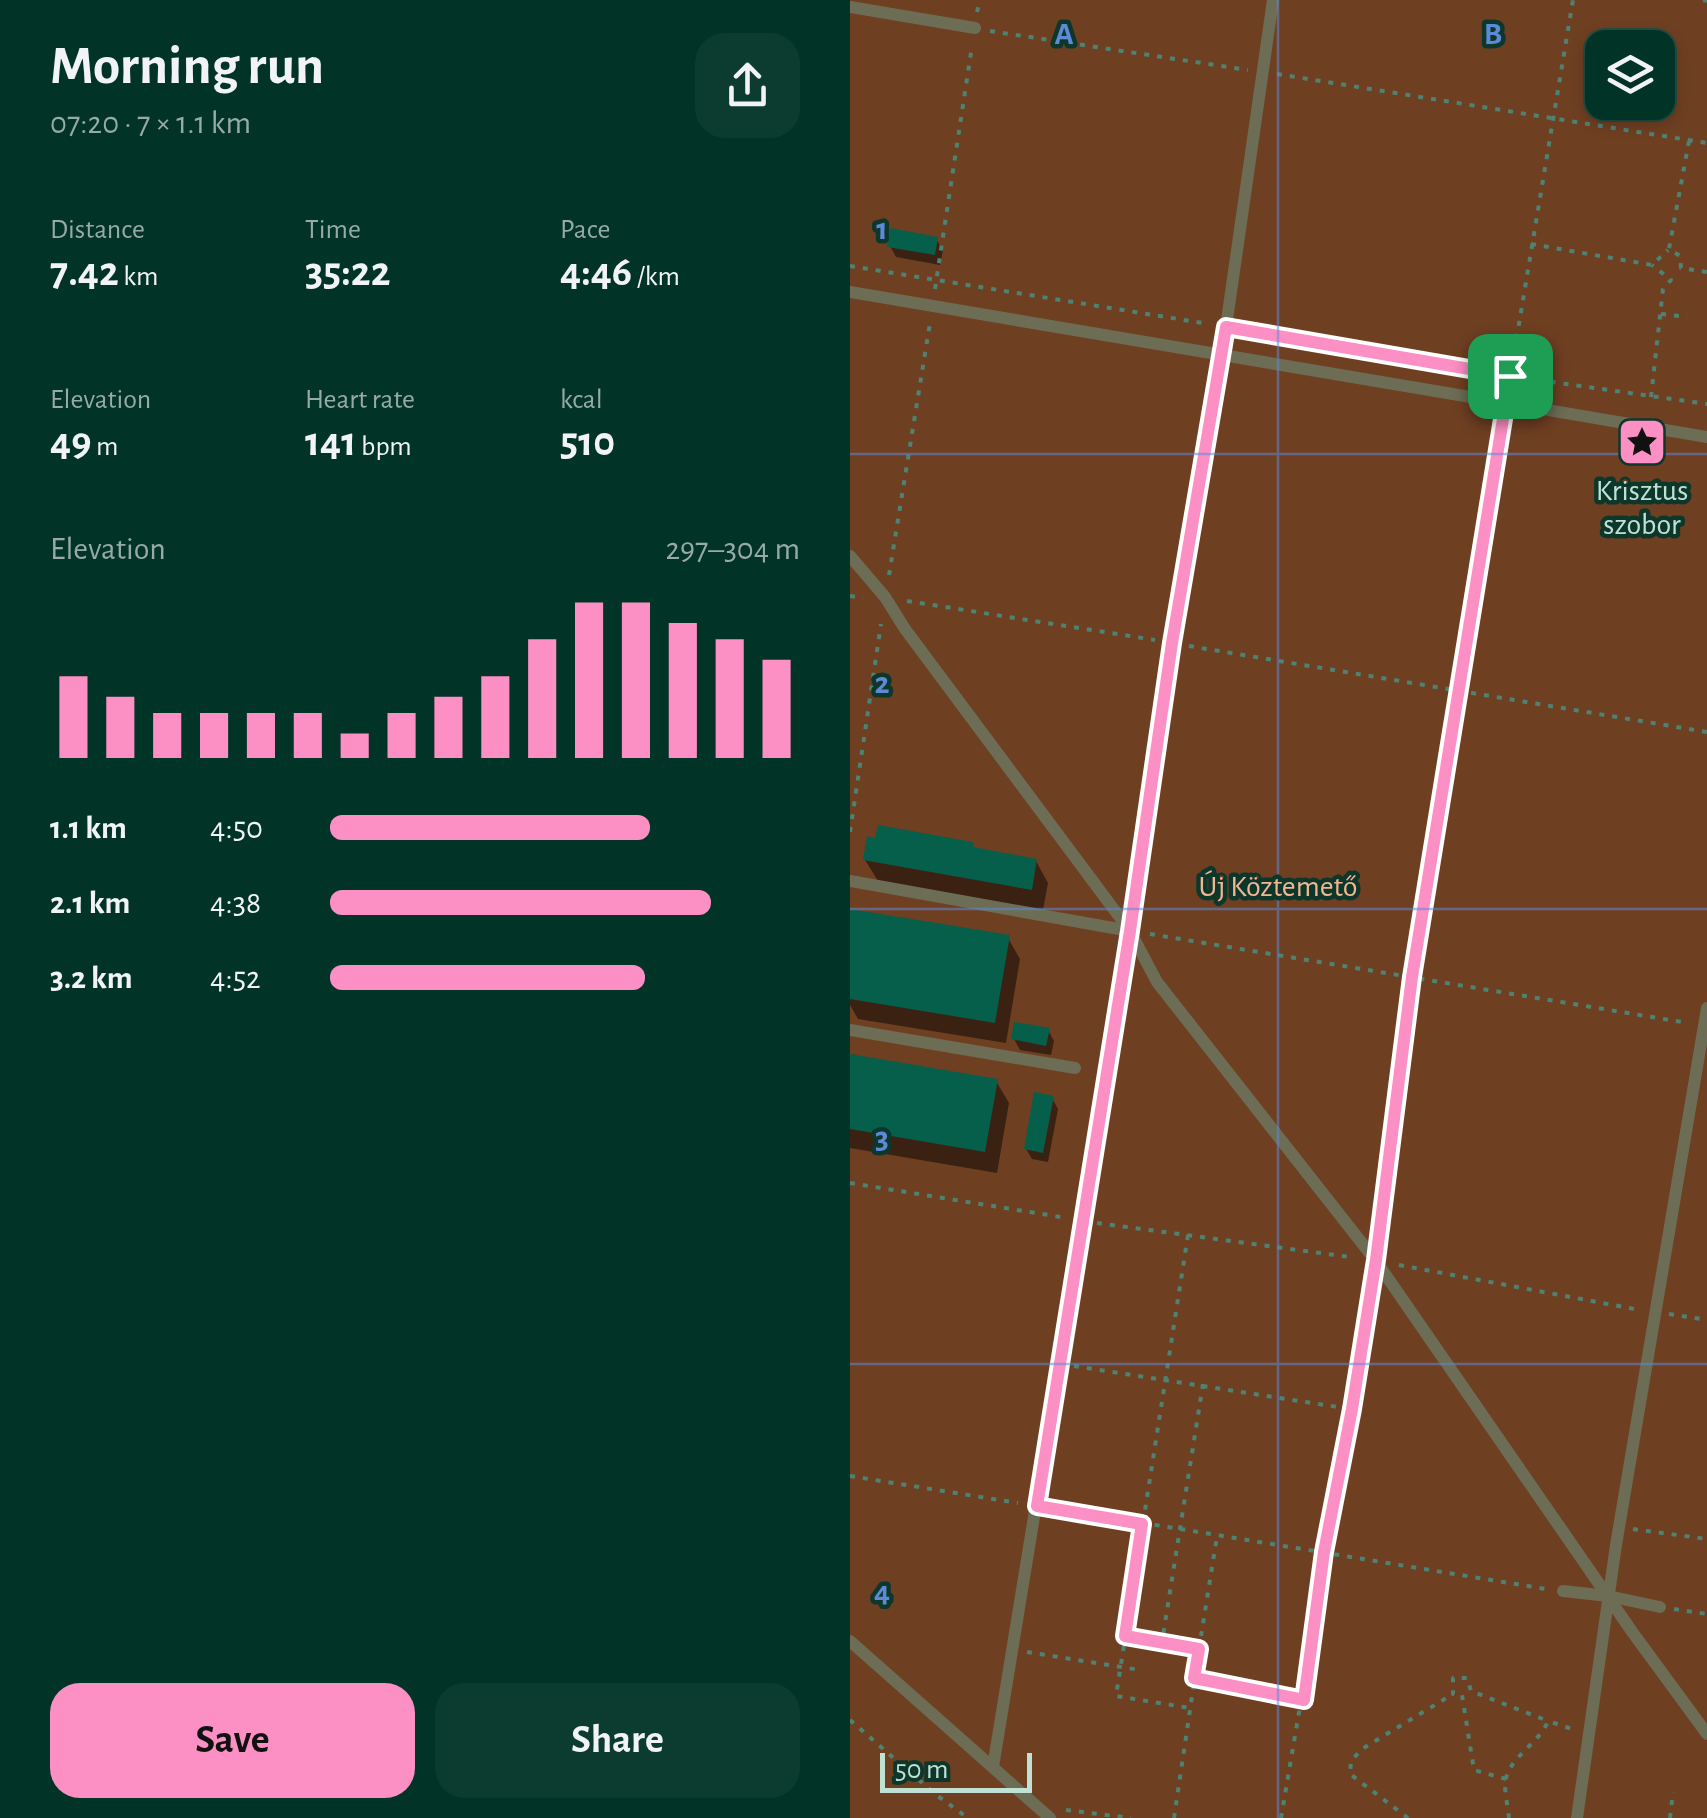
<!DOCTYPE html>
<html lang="en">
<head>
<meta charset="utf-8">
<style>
  :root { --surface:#023327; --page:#0c3b2f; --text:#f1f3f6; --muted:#96aaa7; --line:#234e44; --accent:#fc8fc3 }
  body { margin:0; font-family:"Alegreya Sans",sans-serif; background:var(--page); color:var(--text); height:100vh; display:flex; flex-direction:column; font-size:38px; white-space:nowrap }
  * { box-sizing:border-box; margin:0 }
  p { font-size:32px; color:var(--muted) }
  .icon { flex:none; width:55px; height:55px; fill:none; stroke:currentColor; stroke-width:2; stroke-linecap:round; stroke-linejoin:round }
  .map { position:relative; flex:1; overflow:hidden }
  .panel { display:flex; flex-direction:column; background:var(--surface); width:850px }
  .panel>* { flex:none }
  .buttons { position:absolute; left:735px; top:30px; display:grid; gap:20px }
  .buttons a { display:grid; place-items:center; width:90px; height:90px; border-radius:20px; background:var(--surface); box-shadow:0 5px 15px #0003,0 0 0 2px var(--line); font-size:50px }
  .scale { position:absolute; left:30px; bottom:25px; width:152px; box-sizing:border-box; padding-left:10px; border:5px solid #bfe2d5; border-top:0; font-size:28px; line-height:35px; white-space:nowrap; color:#bfe2d5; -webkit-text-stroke:8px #0e372c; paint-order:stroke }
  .pin { position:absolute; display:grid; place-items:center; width:85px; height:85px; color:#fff; margin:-42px; border-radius:20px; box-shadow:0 5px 15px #0006 }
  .round { display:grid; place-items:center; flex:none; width:105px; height:105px; border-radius:30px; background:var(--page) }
  .summary { display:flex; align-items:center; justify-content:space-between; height:170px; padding:0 50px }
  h1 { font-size:55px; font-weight:700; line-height:75px }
  .figures { display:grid; grid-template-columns:repeat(3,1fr); gap:15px; height:170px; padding:10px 50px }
  .figures div { display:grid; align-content:center }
  .figures b { font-size:42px; font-weight:700 }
  .figures small { font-size:28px; font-weight:400 }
  .figures p { font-size:28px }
  .chart { height:280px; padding:20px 50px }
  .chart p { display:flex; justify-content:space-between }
  .chart svg { width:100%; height:180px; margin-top:10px; stroke:var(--accent); stroke-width:6 }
  .cta { display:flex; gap:20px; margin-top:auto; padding:20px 50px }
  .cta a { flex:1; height:115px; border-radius:30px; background:var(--accent); color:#111; font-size:40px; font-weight:700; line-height:115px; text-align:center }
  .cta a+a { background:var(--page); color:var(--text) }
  ul { padding:0 50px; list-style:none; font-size:32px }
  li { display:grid; grid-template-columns:160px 120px 1fr; align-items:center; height:75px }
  li i { height:25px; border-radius:12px; background:var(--accent) }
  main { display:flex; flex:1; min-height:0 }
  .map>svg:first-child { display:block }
  .green { fill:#6f3f22; fill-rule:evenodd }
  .shadow { fill:#0007 }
  .building { fill:#065f4a }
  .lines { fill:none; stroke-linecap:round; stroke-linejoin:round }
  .path { stroke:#4e8374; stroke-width:4; stroke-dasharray:5 8; stroke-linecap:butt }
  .service { stroke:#6c6d54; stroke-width:12 }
  .route-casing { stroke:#fff; stroke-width:20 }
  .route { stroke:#fc8fc3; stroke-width:12 }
  .grid { fill:none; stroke:#5e89d7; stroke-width:2.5; stroke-opacity:0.55 }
  .labels { text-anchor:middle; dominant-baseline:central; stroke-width:9; stroke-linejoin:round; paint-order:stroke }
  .poi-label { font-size:30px; fill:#bfe2d5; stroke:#0e372c }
  .park-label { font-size:30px; fill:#f2b693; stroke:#0e372c }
  .grid-label { font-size:32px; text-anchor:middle; font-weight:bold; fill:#5e89d7; stroke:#0e372c; stroke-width:9; stroke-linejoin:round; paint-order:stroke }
</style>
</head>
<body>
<main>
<section class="panel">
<div class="summary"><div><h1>Morning run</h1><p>07:20 · 7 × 1.1 km</p></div><a class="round"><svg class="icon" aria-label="share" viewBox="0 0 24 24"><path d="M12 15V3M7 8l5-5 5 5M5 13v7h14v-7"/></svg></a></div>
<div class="figures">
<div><p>Distance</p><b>7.42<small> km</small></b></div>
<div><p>Time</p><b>35:22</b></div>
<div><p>Pace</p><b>4:46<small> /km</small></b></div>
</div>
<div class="figures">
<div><p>Elevation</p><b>49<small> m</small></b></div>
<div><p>Heart rate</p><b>141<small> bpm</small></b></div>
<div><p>kcal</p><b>510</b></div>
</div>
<div class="chart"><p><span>Elevation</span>297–304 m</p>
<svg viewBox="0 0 160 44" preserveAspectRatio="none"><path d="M5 44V24M15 44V29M25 44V33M35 44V33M45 44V33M55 44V33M65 44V38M75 44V33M85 44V29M95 44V24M105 44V15M115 44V6M125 44V6M135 44V11M145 44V15M155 44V20"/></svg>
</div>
<ul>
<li><b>1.1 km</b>4:50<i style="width:68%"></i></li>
<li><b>2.1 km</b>4:38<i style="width:81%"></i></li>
<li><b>3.2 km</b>4:52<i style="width:67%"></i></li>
</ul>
<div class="cta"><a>Save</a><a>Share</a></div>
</section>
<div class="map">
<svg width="857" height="1818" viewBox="0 0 857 1818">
  <rect width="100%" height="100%" fill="#034434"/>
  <path class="green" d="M0,0H857V1818H0ZM752,48H808V102H752Z"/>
  <g class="shadow">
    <path d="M86,239L93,250L90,265L46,257L40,246Z"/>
    <path d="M122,845L125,850L186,861L198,883L193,910L28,881L15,860Z"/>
    <path d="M0,913L158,938L170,959L156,1043L8,1019L0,1005Z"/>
    <path d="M198,1030L204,1041L201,1055L170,1050L164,1039Z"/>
    <path d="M0,1057L146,1081L159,1103L147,1173L0,1148Z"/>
    <path d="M202,1098L208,1109L198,1162L182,1159L176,1149Z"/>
  </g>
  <g class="building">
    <path d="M40,228L88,237L85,255L37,247Z"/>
    <path d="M28,825L123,842V847L187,859L182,890L13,860L17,836L25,838Z"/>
    <path d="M0,909L160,935L145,1023L0,999Z"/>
    <path d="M164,1022L200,1028L196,1046L161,1039Z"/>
    <path d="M0,1054L148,1079L135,1152L0,1129Z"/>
    <path d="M184,1092L204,1096L193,1153L174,1149Z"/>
  </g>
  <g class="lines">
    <g class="path">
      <path d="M853,0L857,1"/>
      <path d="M127,12L130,0"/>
      <path d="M140,31L398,70"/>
      <path d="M427,74L857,143"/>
      <path d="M839,141L819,249L830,256L831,268L857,272"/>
      <path d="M681,244L802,265L818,250"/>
      <path d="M0,266L359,324"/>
      <path d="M85,289L122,46"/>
      <path d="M811,314L837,317"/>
      <path d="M393,330L660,376L857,404"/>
      <path d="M658,390L723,0"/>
      <path d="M801,397L813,289L821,280L802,265"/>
      <path d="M39,575L80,323"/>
      <path d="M0,596L13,598"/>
      <path d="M57,601L305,640"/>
      <path d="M339,646L857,732"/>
      <path d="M0,832L31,624"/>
      <path d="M300,934L838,1023"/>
      <path d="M0,1183L217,1218"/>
      <path d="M247,1223L500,1257"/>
      <path d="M338,1235L266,1696L340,1708"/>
      <path d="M529,1240L563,977L653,419"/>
      <path d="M549,1265L790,1310"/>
      <path d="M819,1314L857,1320"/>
      <path d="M224,1366L501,1409"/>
      <path d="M353,1384L312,1642L349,1649L367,1536"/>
      <path d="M0,1476L168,1503"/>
      <path d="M202,1508L696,1589"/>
      <path d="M783,1529L857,1539"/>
      <path d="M824,1609L857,1614"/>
      <path d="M277,1636L312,1642"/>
      <path d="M177,1652L290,1670"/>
      <path d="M345,1678L453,1699"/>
      <path d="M0,1720L85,1794L118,1818"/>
      <path d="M656,1779L624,1770L612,1695L603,1694V1678H617L621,1691L698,1721"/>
      <path d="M216,1810L281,1818"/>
      <path d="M324,1818L349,1649"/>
      <path d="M431,1818L522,1284"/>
      <path d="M558,1818L500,1774L501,1761L512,1749L603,1694"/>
      <path d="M659,1818C658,1807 655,1795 655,1784C657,1758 689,1744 698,1721L725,1730"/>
      <path d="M820,1818L823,1792"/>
    </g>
    <g class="service">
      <path d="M0,7L125,28"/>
      <path d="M0,292L857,437"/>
      <path d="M0,556L35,597L55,629L280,931L307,982L526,1261L783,1633L857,1734"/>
      <path d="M0,881L280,931"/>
      <path d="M0,1030L225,1068"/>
      <path d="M713,1591L758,1596L810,1607"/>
      <path d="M0,1641L200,1818"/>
      <path d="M143,1767L280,931L322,643L376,327L423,0"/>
      <path d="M727,1818L766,1545L857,1008"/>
    </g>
  </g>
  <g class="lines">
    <g class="route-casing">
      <path id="route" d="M376,327L660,376L562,977L526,1260L502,1409L474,1552L454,1700L344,1678L349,1649L275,1636L292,1524L187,1506L280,931L322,643Z"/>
    </g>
    <use href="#route" class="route"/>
  </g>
  <path class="grid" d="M428,0V1818M0,454H857M0,909H857M0,1364H857"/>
  <defs>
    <g id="sight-square" transform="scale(2.5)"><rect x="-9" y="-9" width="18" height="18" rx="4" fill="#fc8fc3" stroke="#0e372c"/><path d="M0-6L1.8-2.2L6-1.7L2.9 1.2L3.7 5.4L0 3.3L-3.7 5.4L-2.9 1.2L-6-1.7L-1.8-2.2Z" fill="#111"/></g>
  </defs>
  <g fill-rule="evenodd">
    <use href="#sight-square" x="792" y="442"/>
  </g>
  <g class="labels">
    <g class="poi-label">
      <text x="792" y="491">Krisztus<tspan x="792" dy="34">szobor</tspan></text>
    </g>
    <g class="park-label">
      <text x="428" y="887">Új Köztemető</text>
    </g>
  </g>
  <g class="grid-label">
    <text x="214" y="44">A</text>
    <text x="643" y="44">B</text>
    <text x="32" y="239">1</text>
    <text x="32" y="693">2</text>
    <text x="32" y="1148">3</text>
    <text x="32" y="1602">4</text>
  </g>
</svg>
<div class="buttons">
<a><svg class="icon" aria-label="layers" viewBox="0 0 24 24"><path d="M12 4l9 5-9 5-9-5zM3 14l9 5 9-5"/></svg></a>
</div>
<div class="scale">50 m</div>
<div class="pin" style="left:660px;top:376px;background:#1e9e55"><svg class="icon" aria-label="arrive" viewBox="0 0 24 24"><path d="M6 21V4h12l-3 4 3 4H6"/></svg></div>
</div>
</main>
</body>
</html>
